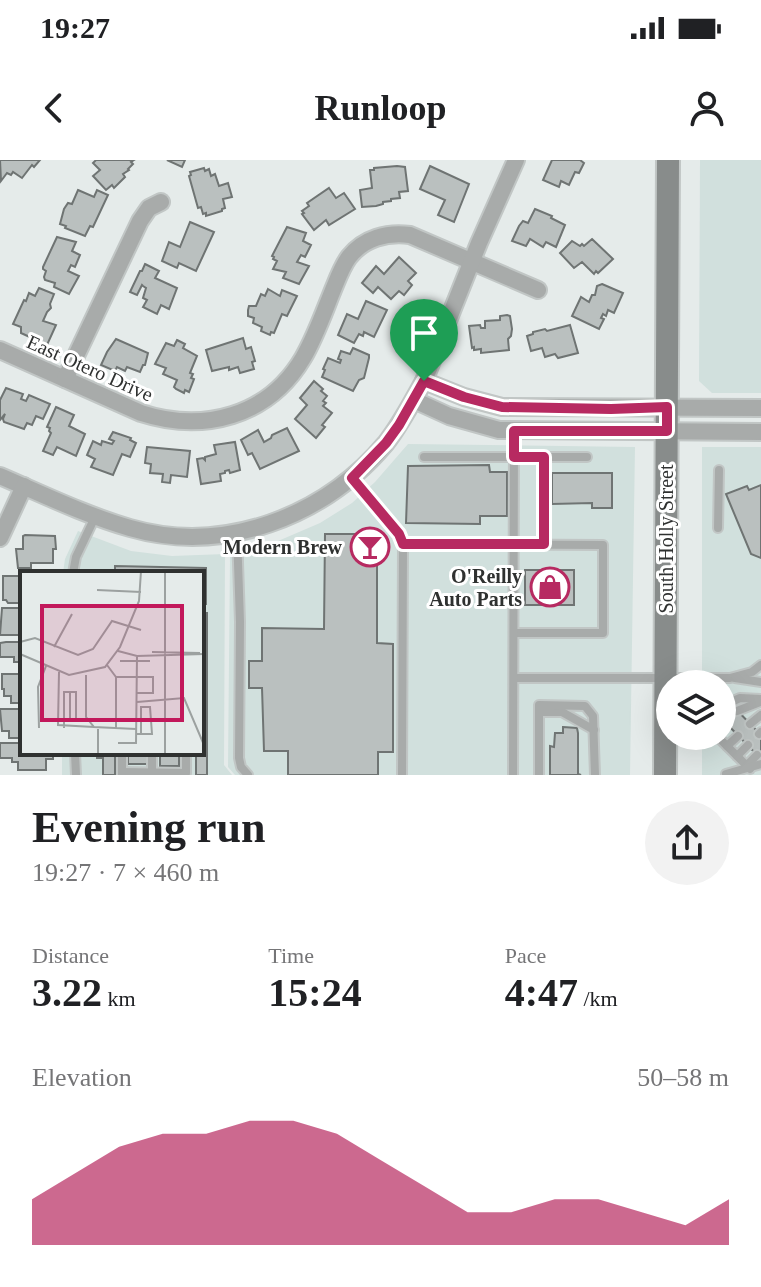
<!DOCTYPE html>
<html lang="en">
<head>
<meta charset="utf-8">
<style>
  :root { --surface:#fff; --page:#f2f2f2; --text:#202124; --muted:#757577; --accent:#b72a61 }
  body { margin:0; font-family:"Times New Roman",serif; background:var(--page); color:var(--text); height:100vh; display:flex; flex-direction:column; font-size:30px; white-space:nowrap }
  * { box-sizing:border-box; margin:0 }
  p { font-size:26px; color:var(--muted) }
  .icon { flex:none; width:44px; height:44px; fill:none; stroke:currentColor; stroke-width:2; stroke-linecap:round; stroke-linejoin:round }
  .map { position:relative; height:615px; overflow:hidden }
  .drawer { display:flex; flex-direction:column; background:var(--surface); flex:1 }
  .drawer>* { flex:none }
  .tools { position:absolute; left:656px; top:510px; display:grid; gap:16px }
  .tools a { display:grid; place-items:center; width:80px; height:80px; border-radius:50%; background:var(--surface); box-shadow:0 8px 32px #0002; font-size:40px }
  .pin { position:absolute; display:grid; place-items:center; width:68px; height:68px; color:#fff; margin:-82px -34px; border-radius:50% 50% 50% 0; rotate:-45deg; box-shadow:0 0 8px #0007 }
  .pin .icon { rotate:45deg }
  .round { display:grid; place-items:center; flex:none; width:84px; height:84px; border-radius:42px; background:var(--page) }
  .summary { display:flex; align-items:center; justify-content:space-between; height:136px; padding:0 32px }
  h1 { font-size:44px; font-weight:700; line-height:60px }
  .figures { display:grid; grid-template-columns:repeat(3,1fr); gap:12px; height:136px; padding:8px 32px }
  .figures div { display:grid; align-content:center }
  .figures b { font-size:40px; font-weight:700 }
  .figures small { font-size:22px; font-weight:400 }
  .figures p { font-size:22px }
  .chart { height:224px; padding:16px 32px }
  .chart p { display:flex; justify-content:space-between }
  .chart svg { width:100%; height:144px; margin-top:8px; fill:var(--accent); opacity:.7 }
  .status { display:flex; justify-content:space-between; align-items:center; height:56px; padding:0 40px; background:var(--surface); direction:ltr }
  .status svg { height:22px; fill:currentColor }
  header { display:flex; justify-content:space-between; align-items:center; height:104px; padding:0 32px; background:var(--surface); font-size:36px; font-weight:700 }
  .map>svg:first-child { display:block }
  .built { fill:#d1e0dd }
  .building { fill:#bac0bf; stroke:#6f7473; stroke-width:2 }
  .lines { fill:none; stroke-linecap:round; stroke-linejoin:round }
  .service-casing { stroke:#c1c6c5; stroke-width:12 }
  .minor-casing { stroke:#c1c6c5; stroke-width:20 }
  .secondary-casing { stroke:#c1c6c5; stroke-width:26 }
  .service { stroke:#a8abaa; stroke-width:8 }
  .minor { stroke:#a8abaa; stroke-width:16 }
  .secondary { stroke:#888c8b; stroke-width:22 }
  .route-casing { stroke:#fff; stroke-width:16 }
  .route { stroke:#b72a61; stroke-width:10 }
  .labels { text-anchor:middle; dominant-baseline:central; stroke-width:6; stroke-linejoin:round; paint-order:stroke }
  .street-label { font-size:20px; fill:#2f3130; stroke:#fff }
  .poi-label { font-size:20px; font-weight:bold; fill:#2f3130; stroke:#fff; text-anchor:end }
  .inset-road { fill:none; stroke:#9ca1a0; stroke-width:2 }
  .view { fill:#c2185b; fill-opacity:0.15; stroke:#c2185b; stroke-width:4 }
  .inset-edge { fill:none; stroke:#2f3130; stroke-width:4 }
</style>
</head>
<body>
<div class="status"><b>19:27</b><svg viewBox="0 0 49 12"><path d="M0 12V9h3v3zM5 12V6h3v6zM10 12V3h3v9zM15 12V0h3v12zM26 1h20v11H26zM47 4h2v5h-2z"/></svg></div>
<header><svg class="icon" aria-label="back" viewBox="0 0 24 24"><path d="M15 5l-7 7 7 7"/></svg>Runloop<svg class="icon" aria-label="person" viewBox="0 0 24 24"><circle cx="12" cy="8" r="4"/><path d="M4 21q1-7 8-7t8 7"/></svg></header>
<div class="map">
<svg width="761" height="615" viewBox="0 0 761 615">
  <rect width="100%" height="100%" fill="#e5ebea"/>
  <g class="built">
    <path d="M700,0H761V233H712L699,221Z"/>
    <path d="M408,284L635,287L630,615H235L228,607L230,397L278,381L320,363L352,343L375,322Z"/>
    <path d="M702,287H761V615H702V576H722V524H702Z"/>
    <path d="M78,371L131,391L172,396L225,394L224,605L232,615H62V593H202V413H63L65,399Z"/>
  </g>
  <g class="building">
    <path d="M0,0H40L34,7L32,5L22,18L13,12L11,15L7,13L1,21Z"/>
    <path d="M96,0H134L131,2L133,4L128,9L129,10L123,14L125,17L114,28L112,25L106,30L93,16L100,10L93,3Z"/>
    <path d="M167,0H185L182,7Z"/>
    <path d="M552,0H580L584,3L579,13L575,12L569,25L561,21L559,27L543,20Z"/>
    <path d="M397,6L405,7L408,31L399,32L400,38L391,39V41L383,42V44L376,46L362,47L360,30L372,28L370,10H374V8Z"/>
    <path d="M430,6L469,24L454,62L438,55L445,40L420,29Z"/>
    <path d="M204,8L205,11L209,9L211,16L215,14L219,26L228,23L232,37L223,39L225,48L222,49V51L206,56V53L203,54L201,47L198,48L189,16L191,15L190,12Z"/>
    <path d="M329,28L336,38L344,33L355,49L329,65L326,60L314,70L302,54L304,53L302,51L309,46L307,43Z"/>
    <path d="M78,30L94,37L97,30L108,35L93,67L90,66L85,76L65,68L66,66L60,64L64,49L68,43L72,44Z"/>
    <path d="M535,49L552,56L551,58L565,65L556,87L546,82L543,87L530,79L526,86L512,81L519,66L523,61L528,63Z"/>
    <path d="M190,62L214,72L196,111L179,103L177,108L162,101L169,82L180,87Z"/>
    <path d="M287,67L306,73L303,81L311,85L305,97L301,95L297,102L309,106L299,124L283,118L286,112L273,109L277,101L273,99L274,97L272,96Z"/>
    <path d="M57,77L76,82L72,91L80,95L75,107L71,105L68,111L79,116L69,134L54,127L55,123L45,120L44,117L46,111L43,109V107Z"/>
    <path d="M592,79L613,99L598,113L596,111L594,114L582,102L574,108L560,93L572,81L580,86L582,84L584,86Z"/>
    <path d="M399,97L416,113L408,121L412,125L404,135L399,131L391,139L378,127L373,133L362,123L376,106L384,114Z"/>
    <path d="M145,104L159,111L155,118L177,128L169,149L161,145L157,154L143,147L147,140L143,138L146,128L143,126L142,125L137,135L130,132L140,111H142Z"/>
    <path d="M602,124L623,133L614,153L608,150L606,156L603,154L601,158L604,159L599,169L572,156L581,137L589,142L592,135H595L597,126Z"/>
    <path d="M39,128L54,134L50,144L51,148L47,152L43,161L56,165L47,185L21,173V167L13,164L24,140L26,141L29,133L35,136Z"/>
    <path d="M268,129L280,136L282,130L297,136L287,156L282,154L274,173L271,172L270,175L261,171L262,167L253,163L254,158L248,156V150L249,146H256L261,134L265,136Z"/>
    <path d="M366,141L387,150L374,177L364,172L363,176L359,174L354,183L338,175L347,154L358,159Z"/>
    <path d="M507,155L510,156L512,169L511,176L508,179L509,190L481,193V189L474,190V187L472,188L469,166L480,165L481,168H485V161L500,160V156Z"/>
    <path d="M570,165L578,193L558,198L555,194L545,197L542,188L531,191L527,176L533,174V172L545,169L547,171Z"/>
    <path d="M243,178L246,189L251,187L255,201L252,202L254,209L240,213L238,207L229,210V207L212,211L206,190Z"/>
    <path d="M116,179L148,193L145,205H143L140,212L127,207L125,211L117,207L115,211L101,205L107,192Z"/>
    <path d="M177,180L185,184L183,188L197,196L190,213L193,214L191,218L194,219L189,232L185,230L184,233L176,229L174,227L177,220L163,214L166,208L155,204L166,183L174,186Z"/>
    <path d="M353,188L369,195V198L364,218L359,220L353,231L322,217L325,210L323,209L328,198L340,203L341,200L338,199L341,191L350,194Z"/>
    <path d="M314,221L323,229L321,231L327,236L323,241L326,243L323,246L332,253L322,265L325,267L316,278L295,259L307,245L300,238Z"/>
    <path d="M6,228L23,234L21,239L26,241L29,235L50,244L43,259L36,256L32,265L27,263L24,269L4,262L3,259L5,254L0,260V240Z"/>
    <path d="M56,247L74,255L69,266L85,274L76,296L57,287L53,295L43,291L51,273L49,271L50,268L47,267Z"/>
    <path d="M287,268L299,291L260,309L252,293L248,295L241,280L258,270L264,282L271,278L272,275Z"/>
    <path d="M113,272L131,278L130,280L136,283L130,297L122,294L113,315L91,307L95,299L87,295L93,281L101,285L102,281L112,284L114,281L109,279Z"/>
    <path d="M235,282L240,310L230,313L229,310L225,311V313L220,314L221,321L201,324L197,299L203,298L205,300V297L216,294L214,285Z"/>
    <path d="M147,287L190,291L187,317L171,315L170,323L162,322L163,314L150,313L151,304L145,303Z"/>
    <path d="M489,305L490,312H507V356H480V364L406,363L408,306Z"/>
    <path d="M552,313H612V348H592V343L552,344Z"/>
    <path d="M761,325V398L751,394L726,334L747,326L749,330Z"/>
    <path d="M325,374H377V483L393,484V592H378V615H288V591H264L262,528H249V501H262V468L324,469Z"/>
    <path d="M25,375L55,376L56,389H53V403H31V408H18L16,389H23V376Z"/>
    <path d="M115,406L206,408V444H202V413H115Z"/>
    <rect x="525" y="410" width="49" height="35"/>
    <path d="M3,416H22V443H8L6,440H3Z"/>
    <path d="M2,448H22V475H0Z"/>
    <path d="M202,453H207V615H196V593H202Z"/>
    <path d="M6,482H22V510H20V502H14V497H0V483Z"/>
    <path d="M2,514H22V543H11V536H4V529H2Z"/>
    <path d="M727,540L761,575V596L759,597L722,559V545Z"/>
    <path d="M0,549H22V578H9V571H2Z"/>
    <path d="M563,567L577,568L578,573V614L581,615H550V586L554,587L555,573H563Z"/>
    <path d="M0,583H22V593H53V599H46V610H18V602H12V598H0Z"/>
    <path d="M97,593H115V615H103V598H97Z"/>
    <rect x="128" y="593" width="19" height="11"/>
    <rect x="160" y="593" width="19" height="13"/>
  </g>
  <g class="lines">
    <g class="service-casing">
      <g id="service">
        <path d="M424,297H587"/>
        <path d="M352,318L399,374L403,384L603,385V473H514"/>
        <path d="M718,368L719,310"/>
        <path d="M237,373L240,462L239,598L241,607L248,615"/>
        <path d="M544,384V297"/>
        <path d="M73,413L76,397L95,357"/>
        <path d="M514,518H730L752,512L761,505"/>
        <path d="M735,518L761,522"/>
        <path d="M729,543L740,538L761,539"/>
        <path d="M737,551L760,542"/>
        <path d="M539,552H562L594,570"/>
        <path d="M750,564L761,555"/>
        <path d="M722,565L725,562"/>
        <path d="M759,574L761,572"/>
        <path d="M717,576L750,609"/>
        <path d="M727,586L738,576"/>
        <path d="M75,593L76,615"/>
        <path d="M152,593V612"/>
        <path d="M737,596L748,585"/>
        <path d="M747,605L757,595"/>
        <path d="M122,612L186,613V593"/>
        <path d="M122,614V593"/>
        <path d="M726,614L761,604"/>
        <path d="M402,615L403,384"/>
        <path d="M513,615L514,271"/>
        <path d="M539,615V545L585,546L593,556L595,615"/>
      </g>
    </g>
    <g class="minor-casing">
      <g id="minor">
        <path d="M0,190L141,253C203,273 268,257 303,198C316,176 325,149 335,125C339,115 343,105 349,97C364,78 387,72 410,75L538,130"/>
        <path d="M65,219L140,61L149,48L161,42"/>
        <path d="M424,221L464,237L502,247L761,248"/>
        <path d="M414,240L449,256L499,270L761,272"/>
        <path d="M0,316C42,334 85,355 130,368C224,395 324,357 386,283C401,264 412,242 424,221L479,83L516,0"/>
        <path d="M0,378L24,326"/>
      </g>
    </g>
    <g class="secondary-casing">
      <path id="secondary" d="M665,615L668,0"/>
    </g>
    <use href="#service" class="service"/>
    <use href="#minor" class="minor"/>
    <use href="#secondary" class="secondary"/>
  </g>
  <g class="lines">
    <g class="route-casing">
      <path id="route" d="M424,221L464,237L502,247L611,249L667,247V271H514V297H544V384H403L399,374L352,318L386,283L399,265Z"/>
    </g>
    <use href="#route" class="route"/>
  </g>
  <defs>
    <g id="bar-ring" transform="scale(2)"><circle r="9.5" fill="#fff" stroke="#b72a61" stroke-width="1.5"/><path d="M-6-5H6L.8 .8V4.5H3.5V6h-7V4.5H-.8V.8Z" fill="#b72a61"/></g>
    <g id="shop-ring" transform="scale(2)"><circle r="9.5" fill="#fff" stroke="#b72a61" stroke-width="1.5"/><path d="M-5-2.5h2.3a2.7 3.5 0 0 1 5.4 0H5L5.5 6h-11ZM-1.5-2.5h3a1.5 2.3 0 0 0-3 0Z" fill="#b72a61"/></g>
  </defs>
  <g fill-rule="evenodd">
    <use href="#bar-ring" x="370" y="387"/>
    <use href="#shop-ring" x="550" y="427"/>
  </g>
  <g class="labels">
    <g class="street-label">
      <text transform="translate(90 208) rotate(24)">East Otero Drive</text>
      <text transform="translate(666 379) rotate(-90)">South Holly Street</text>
    </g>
    <g class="poi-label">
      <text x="342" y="387">Modern Brew</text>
      <text x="522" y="416">O'Reilly<tspan x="522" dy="23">Auto Parts</tspan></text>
    </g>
  </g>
  <g transform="translate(20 411)">
    <rect width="184" height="184" fill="#e5ebea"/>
    <path class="inset-road" d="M77,19L121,21M0,71L15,67L58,84L73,78L92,50L121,59M34,76L52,43M98,80L117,85L184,83M132,81L180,82M0,83L49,104L85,96L100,76L119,30L121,0M100,90H130M87,94L96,106H133V122H117M39,101L38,154L74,156M66,104V146L74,156L116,158M50,121V148M117,131L164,127L184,174M19,157L18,116L26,95M44,157V121H56V148H44M96,158V106M116,163H132L130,136H121V163M98,172H116L117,85M0,183H184M78,183V158M145,184V0"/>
    <path class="view" d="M22,35H162V149H22Z"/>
    <rect width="184" height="184" class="inset-edge"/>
  </g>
</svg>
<div class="tools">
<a><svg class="icon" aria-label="layers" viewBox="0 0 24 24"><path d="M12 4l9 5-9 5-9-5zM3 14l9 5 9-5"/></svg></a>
</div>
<div class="pin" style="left:424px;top:221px;background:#1e9e55"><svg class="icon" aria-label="arrive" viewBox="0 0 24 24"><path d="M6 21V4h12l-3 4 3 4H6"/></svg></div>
</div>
<section class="drawer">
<div class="summary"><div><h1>Evening run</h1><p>19:27 · 7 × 460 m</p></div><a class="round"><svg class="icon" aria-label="share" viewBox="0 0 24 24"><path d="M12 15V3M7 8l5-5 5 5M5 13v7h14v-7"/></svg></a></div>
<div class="figures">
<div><p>Distance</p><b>3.22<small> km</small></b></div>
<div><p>Time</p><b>15:24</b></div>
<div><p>Pace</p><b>4:47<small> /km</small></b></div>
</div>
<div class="chart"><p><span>Elevation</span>50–58 m</p>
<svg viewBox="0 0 160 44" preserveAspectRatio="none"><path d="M0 44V30L10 22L20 14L30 10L40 10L50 6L60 6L70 10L80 18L90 26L100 34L110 34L120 30L130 30L140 34L150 38L160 30V44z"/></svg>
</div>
</section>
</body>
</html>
